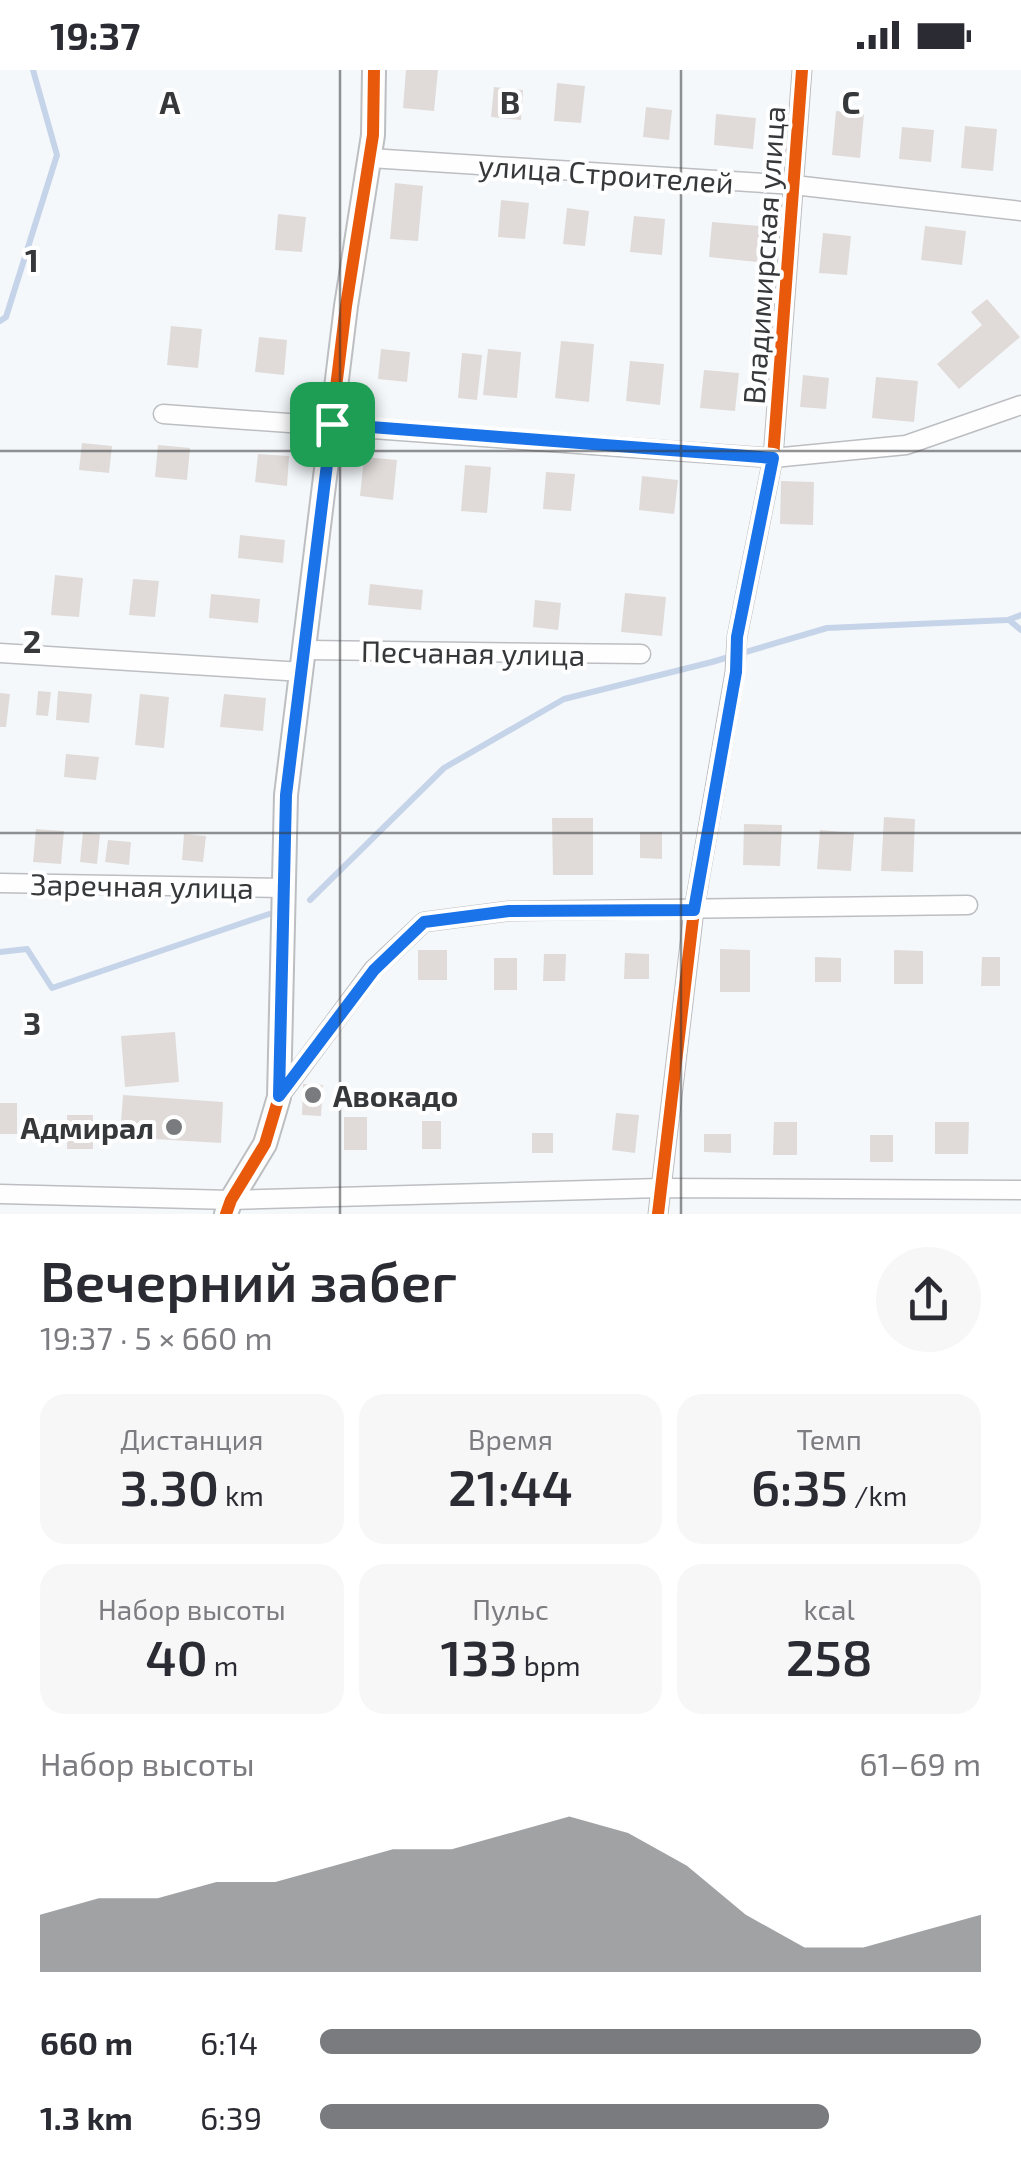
<!DOCTYPE html>
<html lang="ru">
<head>
<meta charset="utf-8">
<style>
  :root { --surface:#fff; --page:#f7f7f7; --text:#2b2b33; --muted:#7c7c81; --accent:#797b7e }
  body { margin:0; font-family:"Exo 2",sans-serif; background:var(--page); color:var(--text); height:100vh; display:flex; flex-direction:column; font-size:38px; white-space:nowrap }
  * { box-sizing:border-box; margin:0 }
  p { font-size:32px; color:var(--muted) }
  .icon { flex:none; width:55px; height:55px; fill:none; stroke:currentColor; stroke-width:2; stroke-linecap:round; stroke-linejoin:round }
  .map { position:relative; height:1144px; overflow:hidden }
  .panel { display:flex; flex-direction:column; background:var(--surface); flex:1 }
  .panel>* { flex:none }
  .pin { position:absolute; display:grid; place-items:center; width:85px; height:85px; color:#fff; margin:-42px; border-radius:20px; box-shadow:0 5px 15px #0006 }
  .round { display:grid; place-items:center; flex:none; width:105px; height:105px; border-radius:52px; background:var(--page) }
  .overview { display:flex; align-items:center; justify-content:space-between; height:170px; padding:0 40px }
  h1 { font-size:55px; font-weight:600; line-height:75px }
  .figures { display:grid; grid-template-columns:repeat(3,1fr); gap:15px; height:170px; padding:10px 40px }
  .figures div { display:grid; align-content:center; border-radius:25px; background:var(--page); text-align:center }
  .figures b { font-size:50px; font-weight:600 }
  .figures small { font-size:28px; font-weight:400 }
  .figures p { font-size:28px }
  .chart { height:280px; padding:20px 40px }
  .chart p { display:flex; justify-content:space-between }
  .chart svg { width:100%; height:180px; margin-top:10px; fill:var(--accent); opacity:.7 }
  ul { padding:0 40px; list-style:none; font-size:32px }
  li { display:grid; grid-template-columns:160px 120px 1fr; align-items:center; height:75px }
  li i { height:25px; border-radius:12px; background:var(--accent) }
  .status { display:flex; justify-content:space-between; align-items:center; height:70px; padding:0 50px; background:var(--surface); direction:ltr }
  .status svg { height:28px; fill:currentColor }
  .map>svg:first-child { display:block }
  .lines { fill:none; stroke-linecap:round; stroke-linejoin:round }
  .stream { stroke:#c6d4e9; stroke-width:6 }
  .building { fill:#e0dbd9 }
  .street-casing { stroke:#bcbec1; stroke-width:21 }
  .secondary-casing { stroke:#bcbec1; stroke-width:26 }
  .street { stroke:#fefefe; stroke-width:18 }
  .secondary { stroke:#fefefe; stroke-width:22 }
  .cycleway-casing { stroke:#fff; stroke-width:19 }
  .cycleway { stroke:#e8590c; stroke-width:12 }
  .route-casing { stroke:#fff; stroke-width:20 }
  .route { stroke:#1a73e8; stroke-width:12 }
  .grid { fill:none; stroke:#36383a; stroke-width:2.5; stroke-opacity:0.55 }
  .poi-dot { fill:#797b7e; stroke:#fff; stroke-width:4 }
  .labels { text-anchor:middle; dominant-baseline:central; stroke-width:8; stroke-linejoin:round; paint-order:stroke }
  .street-label { font-size:30px; fill:#36383a; stroke:#fff }
  .poi-label { font-size:30px; font-weight:bold; fill:#36383a; stroke:#fff; text-anchor:start }
  .grid-label { font-size:32px; text-anchor:middle; font-weight:bold; fill:#36383a; stroke:#fff; stroke-width:8; stroke-linejoin:round; paint-order:stroke }
</style>
</head>
<body>
<div class="status"><b>19:37</b><svg viewBox="0 0 49 12"><path d="M0 12V9h3v3zM5 12V6h3v6zM10 12V3h3v9zM15 12V0h3v12zM26 1h20v11H26zM47 4h2v5h-2z"/></svg></div>
<div class="map">
<svg width="1021" height="1144" viewBox="0 0 1021 1144">
  <rect width="100%" height="100%" fill="#f5f8fb"/>
  <g class="lines">
    <g class="stream">
      <path d="M0,251L6,247L57,85L33,0"/>
      <path d="M1009,550L1021,560"/>
      <path d="M310,830L444,698L564,629L712,592L827,558L1008,550L1021,545"/>
      <path d="M0,882L27,879L52,918L269,844"/>
    </g>
  </g>
  <g class="building">
    <path d="M406,0H438L434,41L403,38Z"/>
    <path d="M557,13L585,16L581,53L554,51Z"/>
    <path d="M494,17L523,20L521,50L491,47Z"/>
    <path d="M646,37L672,40L669,70L643,67Z"/>
    <path d="M836,41L864,44L860,88L832,85Z"/>
    <path d="M716,44L756,48L753,79L714,75Z"/>
    <path d="M965,56L997,59L993,101L961,98Z"/>
    <path d="M902,57L934,60L931,92L899,89Z"/>
    <path d="M395,113L423,116L418,171L390,169Z"/>
    <path d="M501,130L529,133L525,169L498,167Z"/>
    <path d="M567,138L589,141L585,176L563,174Z"/>
    <path d="M278,144L306,147L302,182L275,180Z"/>
    <path d="M634,146L665,149L662,185L630,182Z"/>
    <path d="M712,152L760,156L757,192L709,187Z"/>
    <path d="M925,156L966,161L962,195L921,190Z"/>
    <path d="M823,163L851,166L847,205L819,203Z"/>
    <path d="M987,229L1020,267L959,319L937,294L982,255L971,242Z"/>
    <path d="M171,256L202,259L198,298L167,295Z"/>
    <path d="M259,267L287,270L284,305L255,302Z"/>
    <path d="M561,271L594,274L589,332L555,328Z"/>
    <path d="M381,279L410,282L407,312L378,309Z"/>
    <path d="M488,279L521,282L517,328L483,325Z"/>
    <path d="M462,283L482,285L477,330L458,328Z"/>
    <path d="M630,291L664,294L660,335L626,331Z"/>
    <path d="M704,300L739,303L735,341L700,338Z"/>
    <path d="M803,305L829,308L826,339L800,337Z"/>
    <path d="M876,307L918,311L914,352L872,348Z"/>
    <path d="M82,373L112,376L109,403L79,400Z"/>
    <path d="M158,375L190,378L187,410L155,407Z"/>
    <path d="M258,384L289,386L287,416L255,412Z"/>
    <path d="M364,387L397,390L393,430L360,426Z"/>
    <path d="M465,395L491,397L487,443L461,441Z"/>
    <path d="M546,402L575,404L571,441L543,439Z"/>
    <path d="M642,406L678,410L674,444L639,440Z"/>
    <path d="M781,411L814,412L813,455L780,454Z"/>
    <path d="M240,465L285,470L283,493L238,488Z"/>
    <path d="M55,505L83,508L79,547L51,545Z"/>
    <path d="M133,509L159,511L155,547L129,545Z"/>
    <path d="M370,514L423,520L421,540L368,535Z"/>
    <path d="M625,523L666,527L662,566L621,562Z"/>
    <path d="M211,524L260,529L258,553L209,548Z"/>
    <path d="M535,530L561,533L558,560L533,557Z"/>
    <path d="M38,621L51,622L48,646L36,645Z"/>
    <path d="M58,621L92,624L89,653L56,650Z"/>
    <path d="M0,623L10,624L6,657H0Z"/>
    <path d="M140,624L169,627L164,678L135,675Z"/>
    <path d="M224,624L266,628L263,661L220,657Z"/>
    <path d="M66,684L99,687L96,710L64,707Z"/>
    <path d="M884,747L915,749L913,802L881,801Z"/>
    <path d="M552,748H593V805H553Z"/>
    <path d="M744,754L782,755L780,796L743,795Z"/>
    <path d="M36,759L64,761L61,794L33,792Z"/>
    <path d="M820,760L854,763L851,801L817,799Z"/>
    <path d="M83,762L100,764L97,794L80,792Z"/>
    <path d="M640,762H662V789L640,788Z"/>
    <path d="M184,764L206,766L203,792L182,790Z"/>
    <path d="M108,770L131,772L129,795L105,792Z"/>
    <path d="M720,879L750,880V922H720Z"/>
    <rect x="418" y="880" width="29" height="30"/>
    <path d="M894,880L923,881V914H894Z"/>
    <path d="M625,883L649,884V909H624Z"/>
    <path d="M544,884H566L565,911H543Z"/>
    <path d="M815,887L841,888V912H815Z"/>
    <path d="M982,887H1000V916H981Z"/>
    <rect x="494" y="888" width="23" height="32"/>
    <path d="M175,962L179,1012L125,1017L121,966Z"/>
    <path d="M303,1014L323,1015L321,1046L302,1045Z"/>
    <path d="M123,1025L223,1032L221,1073L120,1067Z"/>
    <rect x="0" y="1033" width="17" height="31"/>
    <path d="M616,1043L639,1045L635,1083L612,1080Z"/>
    <rect x="67" y="1045" width="26" height="34"/>
    <rect x="344" y="1047" width="23" height="33"/>
    <rect x="422" y="1051" width="19" height="28"/>
    <path d="M774,1052H797V1085H773Z"/>
    <path d="M935,1052H969L968,1084H935Z"/>
    <rect x="532" y="1063" width="21" height="20"/>
    <path d="M704,1064H731V1083L704,1082Z"/>
    <rect x="870" y="1065" width="23" height="27"/>
  </g>
  <g class="lines">
    <g class="street-casing">
      <g id="street">
        <path d="M370,88L794,115L1021,141"/>
        <path d="M163,344L773,388L906,375L1021,335"/>
        <path d="M306,580L641,584"/>
        <path d="M0,583L303,602"/>
        <path d="M0,813L284,818"/>
        <path d="M279,1027L373,900L424,852L509,841L968,835"/>
        <path d="M0,1124L231,1130L660,1118L1021,1120"/>
        <path d="M658,1144L694,840L735,602L737,567L773,388L802,0"/>
      </g>
    </g>
    <g class="secondary-casing">
      <path id="secondary" d="M226,1144L231,1130L265,1074L279,1027L286,725L346,236L373,65L374,0"/>
    </g>
    <use href="#street" class="street"/>
    <use href="#secondary" class="secondary"/>
    <g class="cycleway-casing">
      <g id="cycleway">
        <path d="M226,1144L231,1130L265,1074L279,1027L286,725L346,236L373,65L374,0"/>
        <path d="M658,1144L694,840L735,602L737,567L773,388L802,0"/>
      </g>
    </g>
    <use href="#cycleway" class="cycleway"/>
  </g>
  <g class="lines">
    <g class="route-casing">
      <path id="route" d="M332,354L773,388L737,567L736,602L694,840L509,841L424,852L374,900L279,1026L286,725Z"/>
    </g>
    <use href="#route" class="route"/>
  </g>
  <path class="grid" d="M340,0V1144M681,0V1144M0,381H1021M0,763H1021"/>
  <g class="poi-dot">
    <circle cx="313" cy="1025" r="10"/>
    <circle cx="174" cy="1057" r="10"/>
  </g>
  <g class="labels">
    <g class="street-label">
      <text transform="translate(606 103) rotate(4)">улица Строителей</text>
      <text transform="translate(763 185) rotate(-86)">Владимирская улица</text>
      <text transform="translate(473 582) rotate(1)">Песчаная улица</text>
      <text transform="translate(142 815) rotate(1)">Заречная улица</text>
    </g>
    <g class="poi-label">
      <text x="333" y="1025">Авокадо</text>
      <text x="154" y="1057" text-anchor="end">Адмирал</text>
    </g>
  </g>
  <g class="grid-label">
    <text x="170" y="44">A</text>
    <text x="510" y="44">B</text>
    <text x="851" y="44">C</text>
    <text x="32" y="202">1</text>
    <text x="32" y="583">2</text>
    <text x="32" y="965">3</text>
  </g>
</svg>
<div class="pin" style="left:332px;top:354px;background:#1e9e55"><svg class="icon" aria-label="arrive" viewBox="0 0 24 24"><path d="M6 21V4h12l-3 4 3 4H6"/></svg></div>
</div>
<section class="panel">
<div class="overview"><div><h1>Вечерний забег</h1><p>19:37 · 5 × 660 m</p></div><a class="round"><svg class="icon" aria-label="share" viewBox="0 0 24 24"><path d="M12 15V3M7 8l5-5 5 5M5 13v7h14v-7"/></svg></a></div>
<div class="figures">
<div><p>Дистанция</p><b>3.30<small> km</small></b></div>
<div><p>Время</p><b>21:44</b></div>
<div><p>Темп</p><b>6:35<small> /km</small></b></div>
</div>
<div class="figures">
<div><p>Набор высоты</p><b>40<small> m</small></b></div>
<div><p>Пульс</p><b>133<small> bpm</small></b></div>
<div><p>kcal</p><b>258</b></div>
</div>
<div class="chart"><p><span>Набор высоты</span>61–69 m</p>
<svg viewBox="0 0 160 44" preserveAspectRatio="none"><path d="M0 44V30L10 26L20 26L30 22L40 22L50 18L60 14L70 14L80 10L90 6L100 10L110 18L120 30L130 38L140 38L150 34L160 30V44z"/></svg>
</div>
<ul>
<li><b>660 m</b>6:14<i style="width:100%"></i></li>
<li><b>1.3 km</b>6:39<i style="width:77%"></i></li>
</ul>
</section>
</body>
</html>
